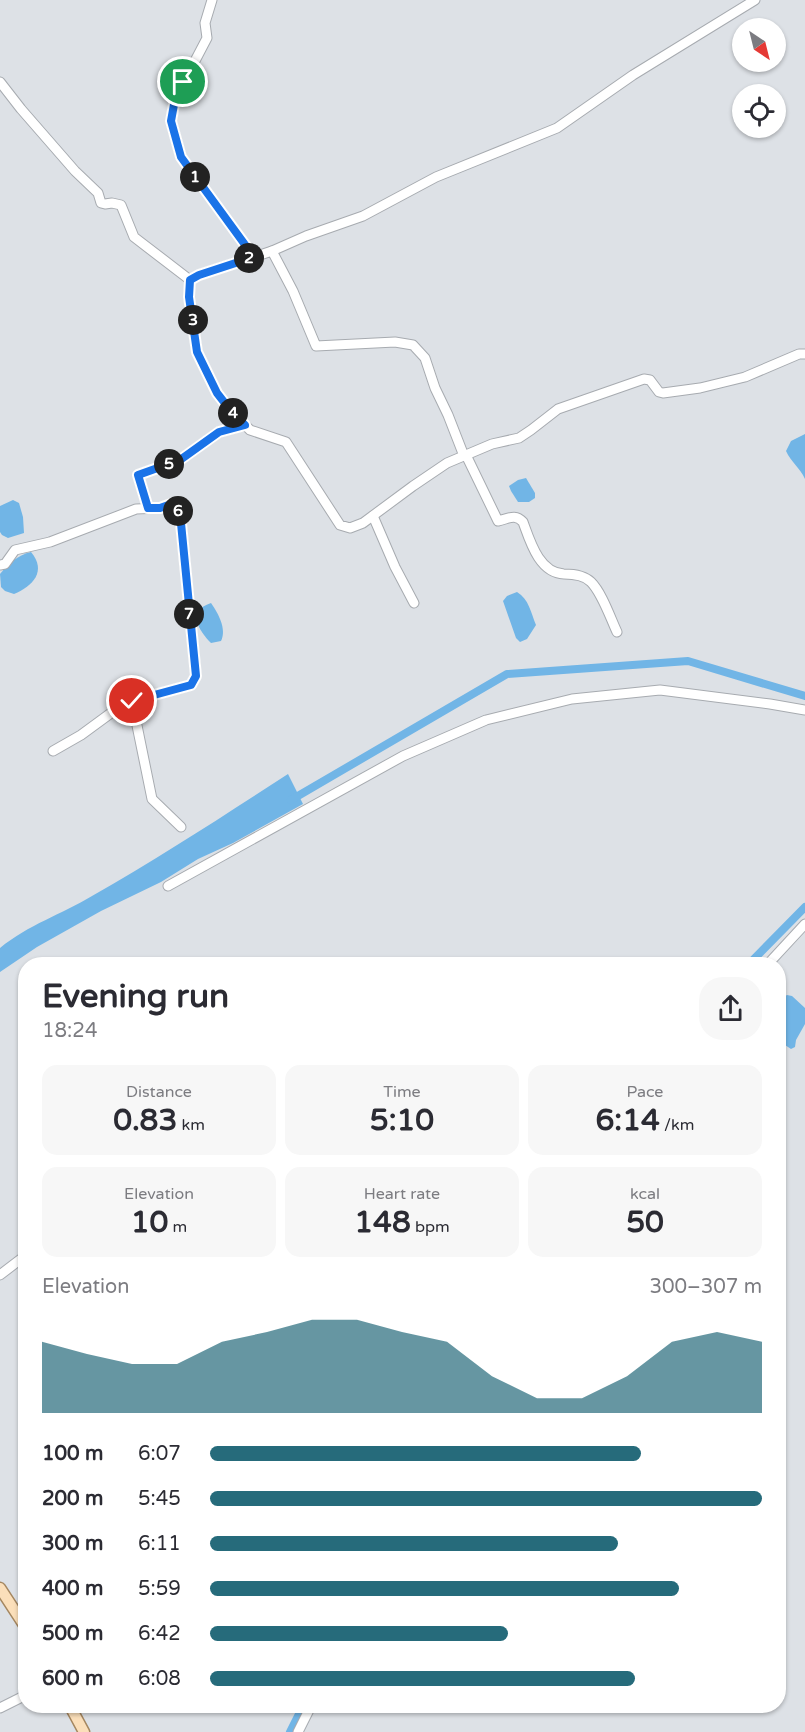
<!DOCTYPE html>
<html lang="en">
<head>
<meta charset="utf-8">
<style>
  :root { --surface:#fff; --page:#f7f7f7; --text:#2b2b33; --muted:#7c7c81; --accent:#266b7b }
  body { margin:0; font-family:"Varela Round",sans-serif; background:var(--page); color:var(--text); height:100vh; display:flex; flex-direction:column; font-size:22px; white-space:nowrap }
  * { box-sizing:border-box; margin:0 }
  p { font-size:20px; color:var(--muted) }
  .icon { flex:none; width:33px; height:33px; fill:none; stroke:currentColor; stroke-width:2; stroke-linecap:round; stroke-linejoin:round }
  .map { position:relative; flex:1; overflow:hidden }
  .drawer { position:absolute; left:18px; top:957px; width:768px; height:756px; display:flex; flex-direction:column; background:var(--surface); border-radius:24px; box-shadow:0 2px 4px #0004 }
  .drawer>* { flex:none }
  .needle { width:39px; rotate:145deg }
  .buttons { position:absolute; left:732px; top:18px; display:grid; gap:12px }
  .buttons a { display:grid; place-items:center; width:54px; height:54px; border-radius:50%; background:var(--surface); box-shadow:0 2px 4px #0004; font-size:30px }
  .pin { position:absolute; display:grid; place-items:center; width:51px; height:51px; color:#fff; margin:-26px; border:3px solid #fff; border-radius:50%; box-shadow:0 2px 6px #0007 }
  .km { position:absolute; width:30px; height:30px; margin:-15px; border-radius:50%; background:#222; color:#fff; font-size:16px; line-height:30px; text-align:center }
  .round { display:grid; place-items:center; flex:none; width:63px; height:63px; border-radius:24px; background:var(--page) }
  .headline { display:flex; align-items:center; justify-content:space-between; height:102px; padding:0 24px }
  h1 { font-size:33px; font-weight:700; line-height:45px }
  .metrics { display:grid; grid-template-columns:repeat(3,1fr); gap:9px; height:102px; padding:6px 24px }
  .metrics div { display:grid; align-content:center; border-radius:15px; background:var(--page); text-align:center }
  .metrics b { font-size:30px; font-weight:700 }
  .metrics small { font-size:16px; font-weight:400 }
  .metrics p { font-size:16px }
  .chart { height:168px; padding:12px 24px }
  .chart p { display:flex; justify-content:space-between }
  .chart svg { width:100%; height:108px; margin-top:6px; fill:var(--accent); opacity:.7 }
  ul { padding:0 24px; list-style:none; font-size:20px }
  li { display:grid; grid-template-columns:96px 72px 1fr; align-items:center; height:45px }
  li i { height:15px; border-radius:8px; background:var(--accent) }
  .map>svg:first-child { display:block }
  .water { fill:#71b5e6 }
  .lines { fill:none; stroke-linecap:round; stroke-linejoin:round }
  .canal { stroke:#71b5e6; stroke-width:8 }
  .minor-casing { stroke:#a7abb0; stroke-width:11 }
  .major-casing { stroke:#a58760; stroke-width:13 }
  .minor { stroke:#fff; stroke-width:9 }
  .major { stroke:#fbdfba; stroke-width:10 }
  .route-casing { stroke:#fff; stroke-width:12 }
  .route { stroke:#1a73e8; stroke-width:8 }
</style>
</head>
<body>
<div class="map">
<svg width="805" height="1732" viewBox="0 0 805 1732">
  <rect width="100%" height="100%" fill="#dde1e6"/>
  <g class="water">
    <path d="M805,434V479C800,468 791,462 786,451L791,441Z"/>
    <path d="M526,478L535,493V498L529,502H518L511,491L509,486L518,480Z"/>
    <path d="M13,500L19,503L23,517L24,533L8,538L2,535L0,532V506Z"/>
    <path d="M31,552C47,571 33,586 14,594L5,591L1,587L0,574C9,563 18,555 31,552Z"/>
    <path d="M517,592C529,599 531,613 536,625L527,639L520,642L516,638L503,601L507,596Z"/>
    <path d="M211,603C218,613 227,629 221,641L211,643C199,631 186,611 211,603Z"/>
    <path d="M288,774L303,804L233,843L198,859L161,882L101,911L37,947L0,972V948C28,925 62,914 92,896C159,858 223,816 288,774Z"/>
    <path d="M787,995L792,996L805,1008V1024L796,1040L795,1047L791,1049L779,1041V1000Z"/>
  </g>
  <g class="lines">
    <g class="canal">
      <path d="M291,800L507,674L688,661L805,696"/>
      <path d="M749,964L805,907"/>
      <path d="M290,1732L303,1706"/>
    </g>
    <g class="minor-casing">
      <g id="minor">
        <path d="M212,0L205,23L207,38L175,99L171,121L181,157L254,257"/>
        <path d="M755,0L633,75L557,128L436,177L363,216L306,236L272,251L199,275L190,280L189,297L197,352L217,393L231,411L250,430L286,442L340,525L350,528L363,523L413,486L447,463L492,444L519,438L531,430L558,409L644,379L650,380L659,392L663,393L700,388L745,377L799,354H805"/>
        <path d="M0,82L21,109L75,171L98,193L101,203L105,204L112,203L121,205L134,237L190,280"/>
        <path d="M272,251L293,291L316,346L395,342L413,345L425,358L435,388L448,415L464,456"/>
        <path d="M466,455L498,521C508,519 515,513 523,522C530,541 539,573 564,574C573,574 584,575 591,582C602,593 610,617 617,632"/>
        <path d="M148,508L138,475L180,460L219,432L245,425"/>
        <path d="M373,516L395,567L414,603"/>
        <path d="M0,565L5,564L15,550L50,542L136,509L160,508L174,503L180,513L196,676L191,685L132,701L152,799L181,827"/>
        <path d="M53,751L81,735L111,713L132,701"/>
        <path d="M168,886L403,756L486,720L572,699L660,690L770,704L805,710"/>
        <path d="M768,964L805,924"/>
        <path d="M0,1275L26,1255"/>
        <path d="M0,1708L26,1695"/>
        <path d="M298,1732L311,1706"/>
      </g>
    </g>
    <g class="major-casing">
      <g id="major">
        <path d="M0,1588L26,1628"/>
        <path d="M70,1706L84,1732"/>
      </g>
    </g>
    <use href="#minor" class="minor"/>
    <use href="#major" class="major"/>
  </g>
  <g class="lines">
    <g class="route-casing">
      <path id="route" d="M132,701L191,685L196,676L180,513L174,503L160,508H148L138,475L180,460L219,432L245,425L231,411L217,393L197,352L189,297L190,280L199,275L254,257L181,157L171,121L175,99L183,82"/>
    </g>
    <use href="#route" class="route"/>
  </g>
</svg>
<div class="buttons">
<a><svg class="needle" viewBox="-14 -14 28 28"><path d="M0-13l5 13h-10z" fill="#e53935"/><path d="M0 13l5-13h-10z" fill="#7c7c81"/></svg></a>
<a><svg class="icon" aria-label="locate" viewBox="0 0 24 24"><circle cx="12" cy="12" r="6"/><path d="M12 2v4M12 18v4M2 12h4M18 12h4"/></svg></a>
</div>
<div class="pin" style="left:183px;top:82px;background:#1e9e55"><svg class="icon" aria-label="arrive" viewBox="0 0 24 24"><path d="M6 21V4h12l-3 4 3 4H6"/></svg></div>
<div class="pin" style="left:132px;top:701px;background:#d93025"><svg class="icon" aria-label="check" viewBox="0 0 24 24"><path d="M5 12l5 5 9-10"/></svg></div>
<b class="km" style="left:195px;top:177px">1</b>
<b class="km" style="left:249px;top:258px">2</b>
<b class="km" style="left:193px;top:320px">3</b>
<b class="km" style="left:233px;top:413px">4</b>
<b class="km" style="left:169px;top:464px">5</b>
<b class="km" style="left:178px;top:511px">6</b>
<b class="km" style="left:189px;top:614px">7</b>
<section class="drawer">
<div class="headline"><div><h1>Evening run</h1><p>18:24</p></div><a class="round"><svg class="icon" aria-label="share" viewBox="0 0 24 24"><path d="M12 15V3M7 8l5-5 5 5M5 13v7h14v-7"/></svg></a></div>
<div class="metrics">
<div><p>Distance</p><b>0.83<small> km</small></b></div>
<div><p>Time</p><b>5:10</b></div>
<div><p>Pace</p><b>6:14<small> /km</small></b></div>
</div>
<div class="metrics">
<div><p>Elevation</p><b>10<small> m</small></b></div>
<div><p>Heart rate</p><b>148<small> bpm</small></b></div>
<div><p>kcal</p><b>50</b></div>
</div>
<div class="chart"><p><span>Elevation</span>300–307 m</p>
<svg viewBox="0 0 160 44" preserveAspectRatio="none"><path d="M0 44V15L10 20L20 24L30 24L40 15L50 11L60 6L70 6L80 11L90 15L100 29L110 38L120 38L130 29L140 15L150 11L160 15V44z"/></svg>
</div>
<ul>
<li><b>100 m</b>6:07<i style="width:78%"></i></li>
<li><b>200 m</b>5:45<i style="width:100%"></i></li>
<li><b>300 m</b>6:11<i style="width:74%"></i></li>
<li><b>400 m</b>5:59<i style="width:85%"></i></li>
<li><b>500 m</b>6:42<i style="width:54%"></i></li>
<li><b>600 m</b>6:08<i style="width:77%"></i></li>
</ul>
</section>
</div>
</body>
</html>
